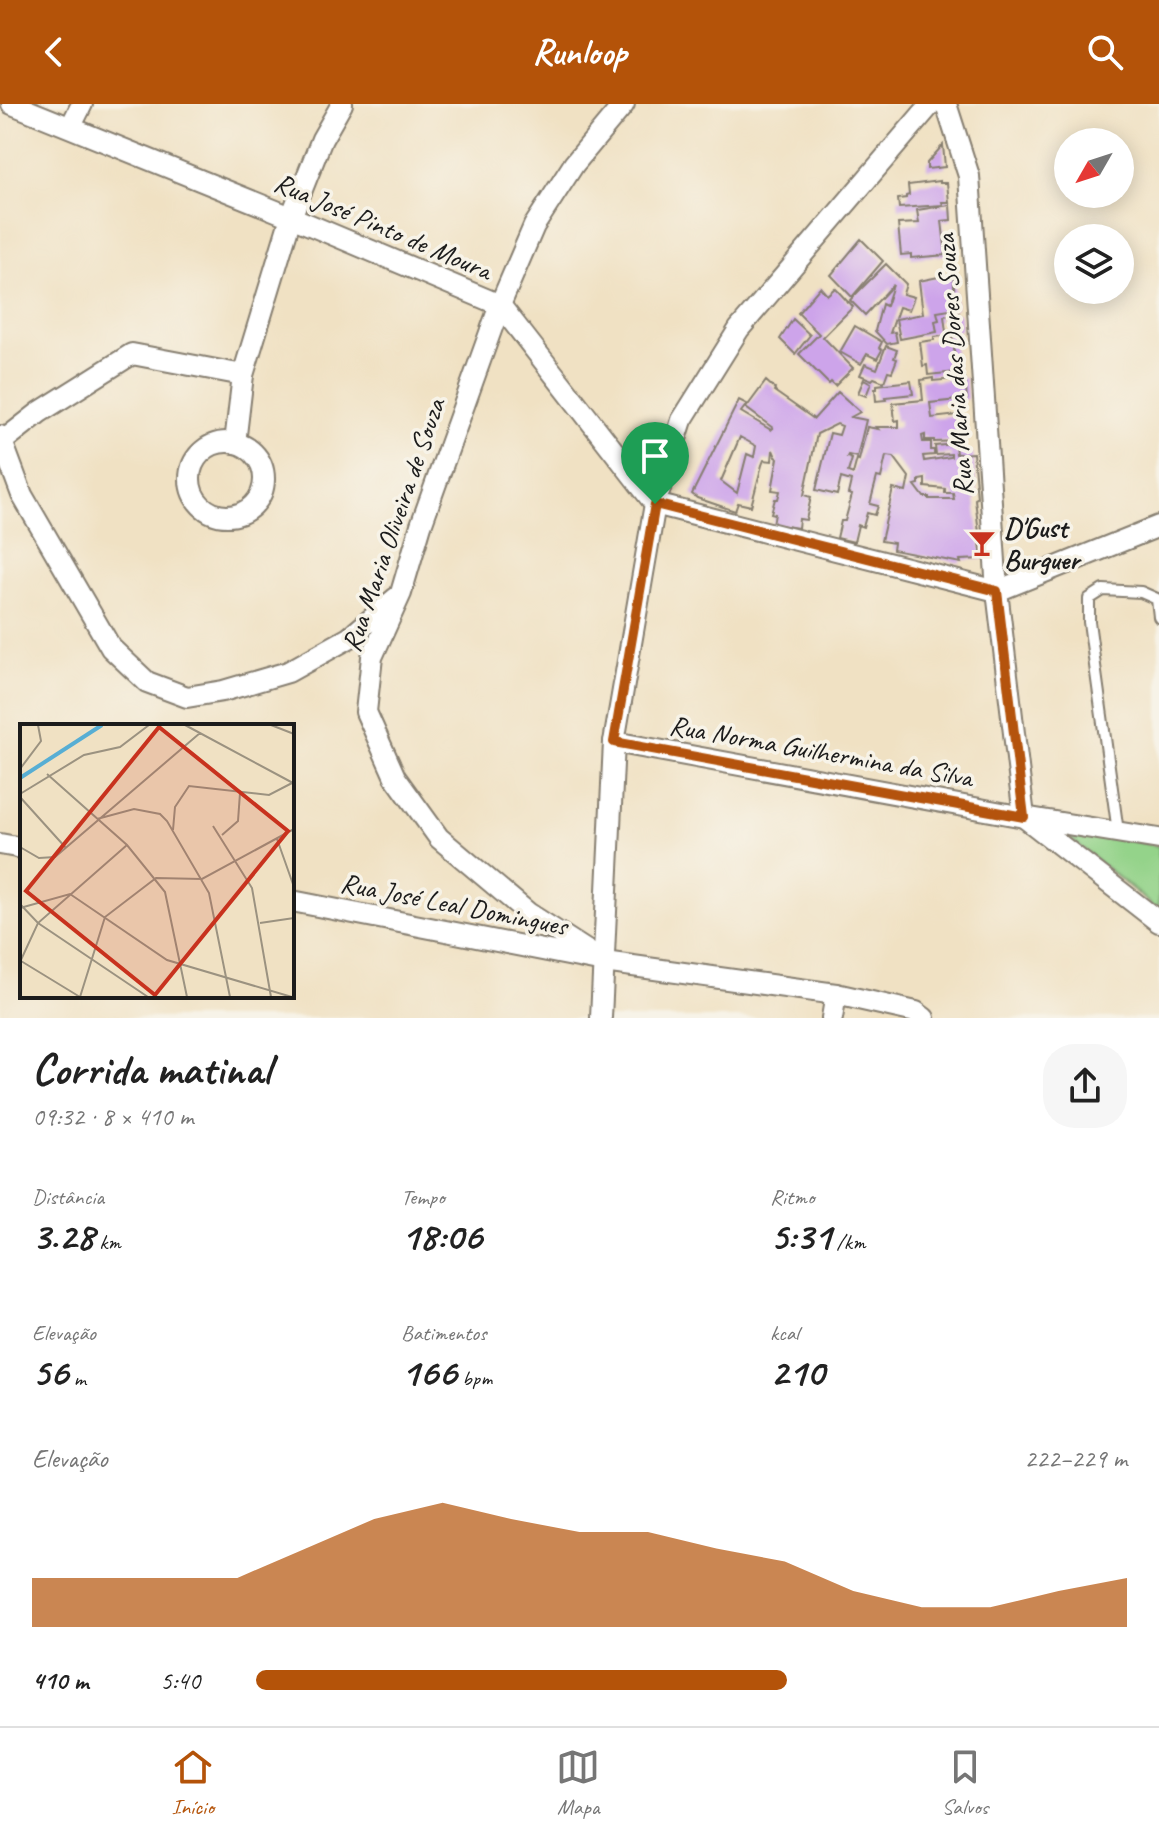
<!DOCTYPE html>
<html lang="pt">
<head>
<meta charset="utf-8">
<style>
  :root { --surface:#fff; --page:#f6f6f6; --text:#222; --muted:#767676; --line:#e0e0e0; --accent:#b45309 }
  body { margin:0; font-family:Caveat,sans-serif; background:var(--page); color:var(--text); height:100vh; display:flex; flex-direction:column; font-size:30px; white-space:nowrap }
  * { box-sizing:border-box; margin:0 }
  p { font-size:26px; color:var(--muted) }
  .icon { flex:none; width:44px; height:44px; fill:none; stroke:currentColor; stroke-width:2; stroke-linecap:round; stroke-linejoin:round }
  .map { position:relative; height:914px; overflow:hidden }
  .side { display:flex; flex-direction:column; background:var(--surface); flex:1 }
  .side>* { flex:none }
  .needle { width:52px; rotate:231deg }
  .fabs { position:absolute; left:1054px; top:24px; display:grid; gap:16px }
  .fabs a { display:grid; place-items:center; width:80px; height:80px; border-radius:50%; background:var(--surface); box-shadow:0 4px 20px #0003; font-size:40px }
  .pin { position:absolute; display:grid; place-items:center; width:68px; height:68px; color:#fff; margin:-82px -34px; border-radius:50% 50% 50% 0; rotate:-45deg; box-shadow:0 0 8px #0007 }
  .pin .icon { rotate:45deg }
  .round { display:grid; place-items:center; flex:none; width:84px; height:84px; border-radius:32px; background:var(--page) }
  .overview { display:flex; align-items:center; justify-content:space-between; height:136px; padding:0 32px }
  h1 { font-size:44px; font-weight:600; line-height:60px }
  .metrics { display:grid; grid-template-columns:repeat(3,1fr); gap:12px; height:136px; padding:8px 32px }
  .metrics div { display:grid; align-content:center }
  .metrics b { font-size:40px; font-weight:600 }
  .metrics small { font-size:22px; font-weight:400 }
  .metrics p { font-size:22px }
  .chart { height:224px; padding:16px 32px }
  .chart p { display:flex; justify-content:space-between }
  .chart svg { width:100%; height:144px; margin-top:8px; fill:var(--accent); opacity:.7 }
  ul { padding:0 32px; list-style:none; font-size:26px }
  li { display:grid; grid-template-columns:128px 96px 1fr; align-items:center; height:60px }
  li i { height:20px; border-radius:10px; background:var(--accent) }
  header { display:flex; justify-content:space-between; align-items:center; height:104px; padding:0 32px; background:var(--accent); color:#fff; font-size:36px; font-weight:600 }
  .tab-bar { display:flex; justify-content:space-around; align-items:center; height:112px; border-top:2px solid var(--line); background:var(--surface); font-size:22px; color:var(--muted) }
  .tab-bar a { display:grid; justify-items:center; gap:4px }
  .tab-bar .on { color:var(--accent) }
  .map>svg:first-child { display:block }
  .green { fill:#94d38a; stroke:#587853; stroke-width:2 }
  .building { fill:#cda4ea; fill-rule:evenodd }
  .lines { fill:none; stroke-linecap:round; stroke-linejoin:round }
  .lane-casing { stroke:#867e70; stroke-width:14 }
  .street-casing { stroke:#867e70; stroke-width:24 }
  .lane { stroke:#fff; stroke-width:10 }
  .street { stroke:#fff; stroke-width:20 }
  .route-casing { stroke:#fff; stroke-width:16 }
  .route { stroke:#b45309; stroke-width:10 }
  .labels { text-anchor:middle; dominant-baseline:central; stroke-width:7; stroke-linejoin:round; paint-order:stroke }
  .street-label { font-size:28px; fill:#1c1c1c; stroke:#f7f3e8 }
  .poi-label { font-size:28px; font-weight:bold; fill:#1c1c1c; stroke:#f7f3e8; text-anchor:start }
  .inset-river { fill:none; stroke:#57aed4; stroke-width:4 }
  .inset-road { fill:none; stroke:#9b9280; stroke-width:2 }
  .view { fill:#c8321e; fill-opacity:0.15; stroke:#c8321e; stroke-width:4 }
  .inset-edge { fill:none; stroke:#1c1c1c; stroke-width:4 }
</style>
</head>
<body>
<header><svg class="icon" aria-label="back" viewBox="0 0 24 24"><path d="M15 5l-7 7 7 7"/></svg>Runloop<svg class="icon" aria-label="search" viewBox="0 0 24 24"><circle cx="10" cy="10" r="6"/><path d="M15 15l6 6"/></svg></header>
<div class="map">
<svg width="1159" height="914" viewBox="0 0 1159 914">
  <rect width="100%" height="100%" fill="#f7f3e8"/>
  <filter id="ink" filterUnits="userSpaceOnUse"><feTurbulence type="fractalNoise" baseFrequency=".0125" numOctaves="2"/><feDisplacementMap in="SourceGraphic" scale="16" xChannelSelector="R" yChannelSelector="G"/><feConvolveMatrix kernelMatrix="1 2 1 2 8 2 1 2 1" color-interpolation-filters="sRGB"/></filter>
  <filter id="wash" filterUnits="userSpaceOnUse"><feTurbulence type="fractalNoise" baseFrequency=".006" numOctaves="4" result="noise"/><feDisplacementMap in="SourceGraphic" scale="32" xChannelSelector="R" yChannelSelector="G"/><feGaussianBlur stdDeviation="1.8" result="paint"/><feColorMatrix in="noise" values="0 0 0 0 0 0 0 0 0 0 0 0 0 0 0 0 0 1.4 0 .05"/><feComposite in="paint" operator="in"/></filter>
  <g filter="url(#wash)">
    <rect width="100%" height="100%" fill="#f0e1c3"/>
    <path class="green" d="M1055,722L1159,742V807Z"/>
    <g id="blocks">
      <g class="building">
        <path d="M943,41L945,63L927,65V59Z"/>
        <path d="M940,77V79H947L949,98H942L943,101L899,104L898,95L906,94V92L909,91L908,81Z"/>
        <path d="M950,101L951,116L942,117L946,151L911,154V150L901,151L898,120L919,119L917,106Z"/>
        <path d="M861,135L883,157L852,193L831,171Z"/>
        <path d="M886,160L906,180L903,190L914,193L909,206L899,203L890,229L895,228L897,238L887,240L875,227L882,200L886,202L893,181L865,211L850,196Z"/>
        <path d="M953,170L956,205L937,208L939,216L935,217L937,228L900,235L896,215L923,210L919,177Z"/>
        <path d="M820,183L827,191L835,184L848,198L847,199L849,198L853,203L823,233L853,264L835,282L831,278L829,280L799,250L819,230L798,209Z"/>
        <path d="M959,209L961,226L946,228L944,212Z"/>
        <path d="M793,215L810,231L795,250L780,235Z"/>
        <path d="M855,222L882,238L879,244L882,246L877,255L867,250L861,260L840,248Z"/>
        <path d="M952,231L957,268L928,271L927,261L923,262L920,238L934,236V233Z"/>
        <path d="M886,242L897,246L894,254L897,255L892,268L888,267L884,278L874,274L872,276L860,271L865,260L877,265Z"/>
        <path d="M933,274V277L965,274L967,295L930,299L932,314L958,311L959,337L934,338V336H925V331L922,332L923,338H931V346H934V351L923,352L924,357L951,353V350L936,351L935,342L955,340L956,350L973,349L977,394L975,395L982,455L960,456L961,459L893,446L894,439L881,437L893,385L906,388L909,373L894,353L886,352L881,374L877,373L870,400L878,402L875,411L867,409L863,423L858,421L854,438L837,434L841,417H845L852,391L848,390L851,377L841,374L837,391L816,386L830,329L839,331L842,322L837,320L817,330L804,391L811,393L806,416L799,415L798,424L773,420L775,410L771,409L775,395H778L780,387L772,386L778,354L776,353L773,346L772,357L764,356L762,361L751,402L738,399L735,407L697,394L692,390L739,296L747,300L741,308L771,326L773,324L746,304L766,277L775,285L774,287L814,315L838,288L860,308L851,313L866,316L857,353L848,351L847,353L852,355L848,368L853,370L857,355L859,356L867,323L878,325L876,323H899V316L895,317L893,299L923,296L921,276ZM740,333L756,342L754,353L747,350L737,389L721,377ZM925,375V383L945,385V389H953L954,395H929V393H924L915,381L919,380V376Z"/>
        <path d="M864,275L871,279L866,292L858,289Z"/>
        <path d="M911,277L913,290L885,293L886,296L876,297L875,285H877V281Z"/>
      </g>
    </g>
  </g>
  <g filter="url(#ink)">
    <use href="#blocks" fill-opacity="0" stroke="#867e70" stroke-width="2"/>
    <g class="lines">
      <g class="lane-casing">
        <path id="lane" d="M1118,728L1089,518V495L1103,486L1141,488L1157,495L1159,513"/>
      </g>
      <g class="street-casing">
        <g id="street">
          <path d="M12,0L291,113L500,201L655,400L997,487L1159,422"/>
          <path d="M946,0L969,72L997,487L1024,713L1159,818"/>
          <path d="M71,22L82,0"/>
          <path d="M0,332L22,391L111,544L147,578L187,593L223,587L288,568L349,534L396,494"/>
          <path d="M3,337L40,308L132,250L243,271"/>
          <circle cx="227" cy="375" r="37"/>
          <path d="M235,339L243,271L291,113L322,35L342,0"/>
          <path d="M614,638L1024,713L1159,735"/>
          <path d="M0,740L22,744"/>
          <path d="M292,797L604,858L836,890L916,908L924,914"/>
          <path d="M604,858L528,809L439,734L395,673L366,608L372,553L401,489L421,421L500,201L534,122L574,60L624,0"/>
          <path d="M601,914L614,638L655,400L682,316L739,225L931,0"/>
          <path d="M832,914L836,890"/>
        </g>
      </g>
      <use href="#lane" class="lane"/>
      <use href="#street" class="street"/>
    </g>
  </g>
  <g class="lines" filter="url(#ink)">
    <g class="route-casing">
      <path id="route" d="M655,400L997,487L1024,713L614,638Z"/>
    </g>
    <use href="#route" class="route"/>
  </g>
  <defs>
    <g id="bar-bare" transform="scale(2.16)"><path d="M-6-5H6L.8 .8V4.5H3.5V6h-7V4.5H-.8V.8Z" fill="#c8321e" stroke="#f7f3e8" stroke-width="2.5" paint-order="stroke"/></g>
  </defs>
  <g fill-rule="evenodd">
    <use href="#bar-bare" x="982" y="439"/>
  </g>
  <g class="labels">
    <g class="street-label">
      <text transform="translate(383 122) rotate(23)">Rua José Pinto de Moura</text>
      <text transform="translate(954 261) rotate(-94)">Rua Maria das Dores Souza</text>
      <text transform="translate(393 421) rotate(-71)">Rua Maria Oliveira de Souza</text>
      <text transform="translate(821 647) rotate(10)">Rua Norma Guilhermina da Silva</text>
      <text transform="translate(454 800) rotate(11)">Rua José Leal Domingues</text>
    </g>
    <g class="poi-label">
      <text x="1004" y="423">D'Gust<tspan x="1004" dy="32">Burguer</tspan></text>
    </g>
  </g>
  <g transform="translate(20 620)">
    <rect width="274" height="274" fill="#f0e1c3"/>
    <path class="inset-river" d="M0,54L82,1"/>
    <path class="inset-road" d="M165,1L273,59M251,1L274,10M0,45L21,17L18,1M27,50L107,121L145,168L167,273M0,70L64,31L100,23L129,1M0,73L46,124M77,95L114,85L140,90L147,97L189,169L210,273M193,102L232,164L251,273M153,106L155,83L169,62L249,71L274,58M202,111L218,97L220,69M257,115L274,163M0,123L19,134L35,133L180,9M0,180L18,199L128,273M0,184L50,170L147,236L272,273M240,199L274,194M1,237L60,273M0,238L18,199L107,121M60,273L85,193L136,154L182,155L274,105"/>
    <path class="view" d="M139,3L268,107L135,271L6,167Z"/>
    <rect width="274" height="274" class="inset-edge"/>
  </g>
</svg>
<div class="fabs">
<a><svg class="needle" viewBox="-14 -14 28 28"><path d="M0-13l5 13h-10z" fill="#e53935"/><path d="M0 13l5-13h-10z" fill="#767676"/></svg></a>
<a><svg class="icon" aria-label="layers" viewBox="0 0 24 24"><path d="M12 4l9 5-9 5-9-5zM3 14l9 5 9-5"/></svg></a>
</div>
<div class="pin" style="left:655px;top:400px;background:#1e9e55"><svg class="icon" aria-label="arrive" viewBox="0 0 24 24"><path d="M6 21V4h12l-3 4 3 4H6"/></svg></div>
</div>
<section class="side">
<div class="overview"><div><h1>Corrida matinal</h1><p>09:32 · 8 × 410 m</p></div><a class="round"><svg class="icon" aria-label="share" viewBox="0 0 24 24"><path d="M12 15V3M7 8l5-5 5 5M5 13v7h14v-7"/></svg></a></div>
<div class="metrics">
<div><p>Distância</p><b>3.28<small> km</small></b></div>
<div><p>Tempo</p><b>18:06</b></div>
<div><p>Ritmo</p><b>5:31<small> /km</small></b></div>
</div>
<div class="metrics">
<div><p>Elevação</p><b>56<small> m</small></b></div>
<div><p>Batimentos</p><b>166<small> bpm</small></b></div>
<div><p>kcal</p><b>210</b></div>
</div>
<div class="chart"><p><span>Elevação</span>222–229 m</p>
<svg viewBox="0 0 160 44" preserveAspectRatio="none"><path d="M0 44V29L10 29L20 29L30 29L40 20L50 11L60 6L70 11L80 15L90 15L100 20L110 24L120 33L130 38L140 38L150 33L160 29V44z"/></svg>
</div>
<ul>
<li><b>410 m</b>5:40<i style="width:61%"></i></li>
</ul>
</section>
<nav class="tab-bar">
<a class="on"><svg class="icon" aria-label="home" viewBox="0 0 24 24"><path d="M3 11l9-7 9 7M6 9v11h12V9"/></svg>Início</a>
<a><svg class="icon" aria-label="map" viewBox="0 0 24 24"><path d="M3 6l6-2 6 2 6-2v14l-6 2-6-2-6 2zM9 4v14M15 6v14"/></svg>Mapa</a>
<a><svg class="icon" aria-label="saved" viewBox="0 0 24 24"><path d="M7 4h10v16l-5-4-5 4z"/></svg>Salvos</a>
</nav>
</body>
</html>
